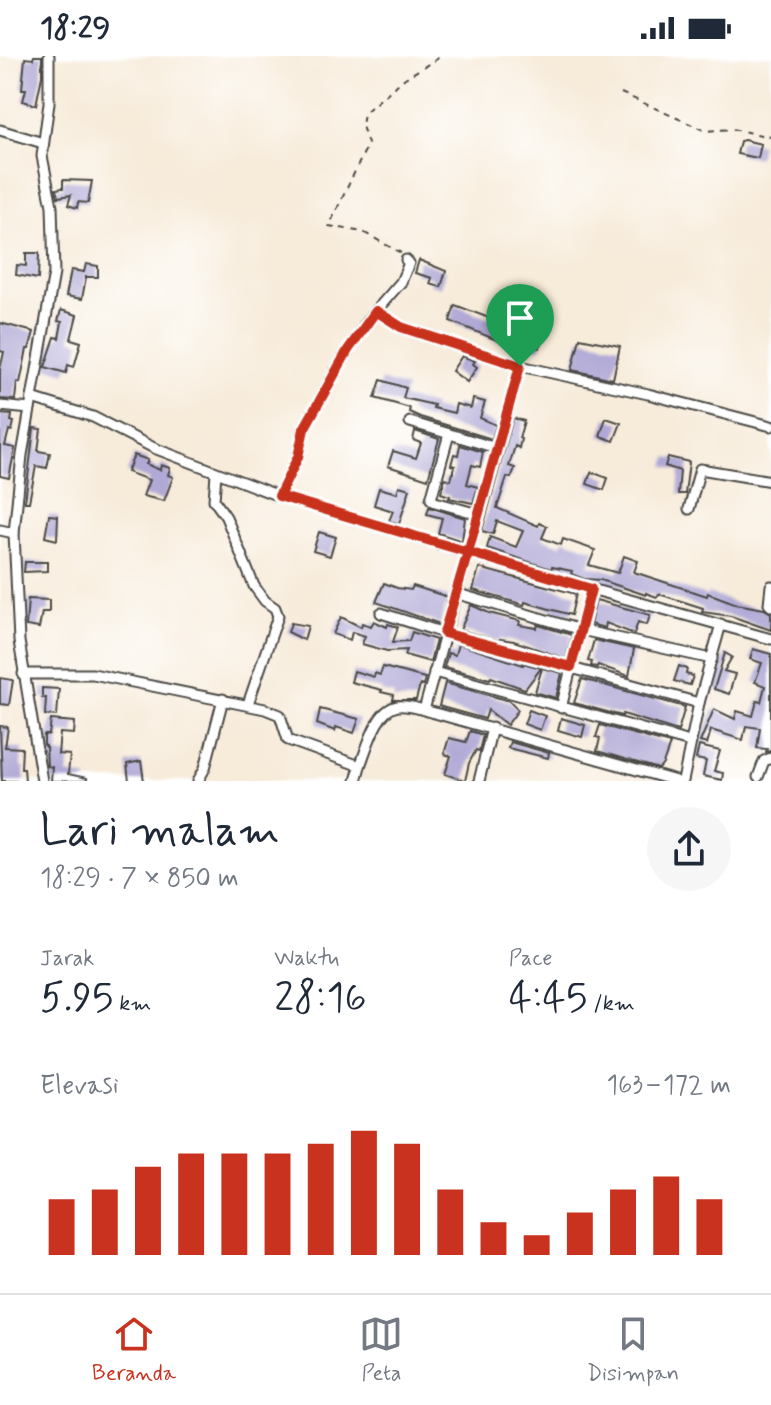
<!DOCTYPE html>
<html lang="id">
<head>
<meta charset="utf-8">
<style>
  :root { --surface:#fff; --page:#f6f6f7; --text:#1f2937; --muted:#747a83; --line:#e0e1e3; --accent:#c8321e }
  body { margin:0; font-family:Mynerve,sans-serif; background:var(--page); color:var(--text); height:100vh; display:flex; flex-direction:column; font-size:30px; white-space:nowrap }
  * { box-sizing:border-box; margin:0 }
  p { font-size:26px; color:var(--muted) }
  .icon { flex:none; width:44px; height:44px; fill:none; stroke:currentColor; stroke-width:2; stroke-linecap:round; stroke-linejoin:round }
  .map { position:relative; height:725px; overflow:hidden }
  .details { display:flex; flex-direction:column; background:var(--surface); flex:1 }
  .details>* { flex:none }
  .pin { position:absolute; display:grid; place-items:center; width:68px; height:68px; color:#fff; margin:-82px -34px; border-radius:50% 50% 50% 0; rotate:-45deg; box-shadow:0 0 8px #0007 }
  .pin .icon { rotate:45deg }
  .round { display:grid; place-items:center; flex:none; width:84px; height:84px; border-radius:42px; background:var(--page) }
  .head { display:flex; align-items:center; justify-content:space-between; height:136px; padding:0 40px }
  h1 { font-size:44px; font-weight:600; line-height:60px }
  .metrics { display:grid; grid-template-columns:repeat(3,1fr); gap:12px; height:136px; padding:8px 40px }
  .metrics div { display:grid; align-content:center }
  .metrics b { font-size:40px; font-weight:600 }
  .metrics small { font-size:22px; font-weight:400 }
  .metrics p { font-size:22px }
  .chart { height:224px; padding:16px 40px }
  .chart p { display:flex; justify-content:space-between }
  .chart svg { width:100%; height:144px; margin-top:8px; stroke:var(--accent); stroke-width:6 }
  .status { display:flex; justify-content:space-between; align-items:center; height:56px; padding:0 40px; background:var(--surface); direction:ltr }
  .status svg { height:22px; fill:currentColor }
  .menu { display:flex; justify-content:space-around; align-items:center; height:112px; border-top:2px solid var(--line); background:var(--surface); font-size:22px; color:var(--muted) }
  .menu a { display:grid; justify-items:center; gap:4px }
  .menu .selected { color:var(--accent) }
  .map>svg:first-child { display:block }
  .building { fill:#b0a9d5 }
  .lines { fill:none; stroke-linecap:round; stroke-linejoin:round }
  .minor-casing { stroke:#4a4845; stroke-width:13 }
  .path { stroke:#4a4845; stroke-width:2; stroke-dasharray:6 6; stroke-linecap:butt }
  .minor { stroke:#fff; stroke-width:9 }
  .route-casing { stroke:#fff; stroke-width:16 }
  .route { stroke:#c8321e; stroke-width:10 }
</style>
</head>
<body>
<div class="status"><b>18:29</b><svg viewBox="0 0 49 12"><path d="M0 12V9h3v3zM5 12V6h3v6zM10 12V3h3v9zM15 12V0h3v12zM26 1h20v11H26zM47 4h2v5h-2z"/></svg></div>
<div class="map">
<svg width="771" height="725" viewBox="0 0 771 725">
  <rect width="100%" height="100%" fill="#fff"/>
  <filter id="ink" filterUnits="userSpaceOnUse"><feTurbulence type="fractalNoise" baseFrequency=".0125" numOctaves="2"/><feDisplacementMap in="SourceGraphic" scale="16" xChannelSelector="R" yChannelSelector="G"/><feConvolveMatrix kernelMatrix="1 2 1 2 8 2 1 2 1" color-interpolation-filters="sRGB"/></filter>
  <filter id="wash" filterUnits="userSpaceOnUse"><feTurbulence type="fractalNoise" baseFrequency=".006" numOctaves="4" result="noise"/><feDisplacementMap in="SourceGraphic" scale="32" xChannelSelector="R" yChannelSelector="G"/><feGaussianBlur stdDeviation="1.8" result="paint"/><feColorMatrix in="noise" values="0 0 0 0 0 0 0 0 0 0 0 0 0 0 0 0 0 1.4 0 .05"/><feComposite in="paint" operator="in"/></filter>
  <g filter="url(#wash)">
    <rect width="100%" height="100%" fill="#f7ebd9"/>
    <g id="blocks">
      <g class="building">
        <path d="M34,0H42V20L36,49L23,45L26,33H22L25,2L33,3Z"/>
        <path d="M744,84L761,88L758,102L737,98L740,85Z"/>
        <path d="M63,124L92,125L88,147L78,146L77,152L68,149L71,139L58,141L56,133L63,132Z"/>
        <path d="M26,197H39L38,223L16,219L17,209L26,210Z"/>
        <path d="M419,204L446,215L441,231L430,228L432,222L415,217Z"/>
        <path d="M86,208L98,210V221H86L82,243L66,240L71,214L84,216Z"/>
        <path d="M455,249L510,270L508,275L528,281L529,275L543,278L540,292L504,287L450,265Z"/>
        <path d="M61,254L77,259L71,283L81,286L74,311L68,309L66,317L45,311L55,281L59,282L62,266L58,265Z"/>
        <path d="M0,267L34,276L29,293H27L20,327L17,326L15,344L0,343V314L4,296L0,295Z"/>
        <path d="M580,282L620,290L613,323L572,314Z"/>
        <path d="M462,300L475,305L473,308L477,311L467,326L452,315Z"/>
        <path d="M381,324L406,332L403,342L434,349L433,352L454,357L456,348L471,352L473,343L485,346L480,362L496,369L492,383L420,361L409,356L410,352L375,342Z"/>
        <path d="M0,358L12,359L11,365L14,366L12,375L9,374L5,390L15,392L9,422L0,420Z"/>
        <path d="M513,362L524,365L519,382L521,383L519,392L515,390L509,410L515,412L511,422L507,421L497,452L538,470L539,467L547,470L542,482L561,489L563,483L595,494L589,509L618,517L624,500L638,505L634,516L707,540L708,537L737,548L764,553L771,557V574L731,560L702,556L703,552L659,538L657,541L646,537V539L601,524L584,523L571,518L572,515L552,511L551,513L487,492L490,481L516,491L523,475L497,465L493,478L482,475Z"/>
        <path d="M606,362L621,367L614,385L600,380Z"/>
        <path d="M34,372L41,373L38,395L50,397L47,412L36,410L29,446H25Z"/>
        <path d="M415,375L439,383L428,423L388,410L393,395L416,402L421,387L413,384Z"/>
        <path d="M460,389L483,396L480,411L472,409L467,428L478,431L473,447L449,442L450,440L441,437L445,422L451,424L455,410L451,409L454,398L458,399Z"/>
        <path d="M134,399L148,404L146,408L160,414L161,409L170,412L168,419L173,421L164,445L143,440L149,424L127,416Z"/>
        <path d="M668,401L689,406L685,438H678L680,415L665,410Z"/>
        <path d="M591,416L608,422L604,434L587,428Z"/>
        <path d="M399,430L410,433L399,468L389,465L393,455L374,449L379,432L397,437Z"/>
        <path d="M429,451L465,462L462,485L438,477L442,462L427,458Z"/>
        <path d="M49,459L58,460L57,484L45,481Z"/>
        <path d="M319,476L336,481L330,500L313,495Z"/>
        <path d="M25,506H47V515L24,516Z"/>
        <path d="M479,512L576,538L571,559L525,546L524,549L473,534Z"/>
        <path d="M384,527L397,532L411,534L413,530L448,541L440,568L376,546Z"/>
        <path d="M28,543L49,544V556H42L39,572L26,570Z"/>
        <path d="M596,544L650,559L647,569L638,566L634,578L606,567L605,572L590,568Z"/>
        <path d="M471,549L489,557L520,565L519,569L537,572L538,569L572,579L566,603L514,585L500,583V585L460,574Z"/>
        <path d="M341,561L361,571L362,567L371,570L374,565L387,571L388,568L398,571L393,586L409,585L412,576L436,584L430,606L405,599L407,594L387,595L362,588L365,580L352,576L350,584L333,578Z"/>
        <path d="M291,567L308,570L304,584L288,576Z"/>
        <path d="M594,584L634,593L629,620L598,609L597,611L591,610L592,606L588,605Z"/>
        <path d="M458,588L523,609V607L541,612L525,633L491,621L490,623L444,611L448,597L455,599Z"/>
        <path d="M753,593L771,598V695L766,696L767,693L757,692L760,672L746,670L743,684L711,674L707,688L700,686L714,653L735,663L737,655L753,660L757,645L761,646L765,630L755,626L762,607L750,603Z"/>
        <path d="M725,597L732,601L724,615L735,618L729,638L714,633Z"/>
        <path d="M679,610L687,613L686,618L693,620L690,629L674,625Z"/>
        <path d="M383,611L425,622L423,630L420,629L416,644H393L394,639L381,636L382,634L351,626L354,615L374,621L375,617L380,619Z"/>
        <path d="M542,612L562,617L556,642L535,636Z"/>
        <path d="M0,622L13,624L9,649L0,648Z"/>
        <path d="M582,623L685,651L678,675L623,658L622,660L574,647Z"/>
        <path d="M445,627L510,645L518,654L507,669L488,654L485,663L445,652L439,650Z"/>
        <path d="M42,632L59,633L57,660L45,659L46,642H42Z"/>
        <path d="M320,653L359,663L354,677L336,671L335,675L317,668Z"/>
        <path d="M529,654L545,660L540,674L524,668Z"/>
        <path d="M561,662L585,669L582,681L558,674Z"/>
        <path d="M51,664L75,666L74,678L60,677L58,698L70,699L68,718L87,722V725H51L52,711L47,710L46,690L44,689V679H49Z"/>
        <path d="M600,669L670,688L663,708L659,713L597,695L600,682L596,681Z"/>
        <path d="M0,670L8,671L5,691L22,692L21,712H24L25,725H2Z"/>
        <path d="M470,675L483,679L479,695L476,694L469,707L465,725L445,718L451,700L444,698L449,682L466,686Z"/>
        <path d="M510,686L549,697L548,702L508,692Z"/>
        <path d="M699,690L720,695L714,715L723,717L722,724L703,720L706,705L696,703Z"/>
        <path d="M141,705L144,725H129L127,708Z"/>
      </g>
    </g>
  </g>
  <g filter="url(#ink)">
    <use href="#blocks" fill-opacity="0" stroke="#4a4845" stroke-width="2"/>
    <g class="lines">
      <g class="minor-casing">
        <g id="minor">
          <path d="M0,74L43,87"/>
          <path d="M376,255L401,271L520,310"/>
          <path d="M32,342L93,361L154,392L279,440L591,533L771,583"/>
          <path d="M0,350L30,353"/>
          <path d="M410,366L496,392"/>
          <path d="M449,378L431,443L435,446L478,458"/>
          <path d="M216,417L214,444L226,461L254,530L265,545L275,552L278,560L248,648"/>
          <path d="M279,440L298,401L304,373L338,311L367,265L401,226L409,207L406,204"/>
          <path d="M689,453L700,413L771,425"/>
          <path d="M0,474L14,477"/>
          <path d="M771,530L769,548L771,550"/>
          <path d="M455,537L581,574L712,603"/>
          <path d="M381,557L444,577L699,647"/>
          <path d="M434,616L690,686"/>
          <path d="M23,618H93L265,653L280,659L288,684L360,710L356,725"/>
          <path d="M561,652L591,533"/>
          <path d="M360,710C367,693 376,653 398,650C407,649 416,652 424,654"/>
          <path d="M758,721L764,705L771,702"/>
          <path d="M42,725L19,585L14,477L22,399L54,217L52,150L42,100L49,47V0"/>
          <path d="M198,725L205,712L223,643"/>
          <path d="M479,725L492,672"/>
          <path d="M676,725L424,654L520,310L648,338L771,370"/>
          <path d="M683,725L699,647L721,568"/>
        </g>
      </g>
      <g class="path">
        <path d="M621,37L706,75L732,73L771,81"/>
        <path d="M401,197L363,176L329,170L368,88L362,70L364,57L405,22L442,0"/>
      </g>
      <use href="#minor" class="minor"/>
    </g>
  </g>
  <g class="lines" filter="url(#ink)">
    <g class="route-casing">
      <path id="route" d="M520,310L401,271L376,255L348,294L304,373L298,401L279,440L468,496L444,577L571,611L591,533L468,496L520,310"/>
    </g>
    <use href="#route" class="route"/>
  </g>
</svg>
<div class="pin" style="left:520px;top:310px;background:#1e9e55"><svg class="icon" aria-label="arrive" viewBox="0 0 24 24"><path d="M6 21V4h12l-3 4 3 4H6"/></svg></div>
</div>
<section class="details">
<div class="head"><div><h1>Lari malam</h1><p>18:29 · 7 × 850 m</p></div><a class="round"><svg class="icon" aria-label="share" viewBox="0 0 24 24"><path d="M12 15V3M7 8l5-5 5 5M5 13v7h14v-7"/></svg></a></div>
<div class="metrics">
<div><p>Jarak</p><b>5.95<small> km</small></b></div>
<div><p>Waktu</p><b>28:16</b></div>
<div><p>Pace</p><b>4:45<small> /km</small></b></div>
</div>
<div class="chart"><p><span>Elevasi</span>163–172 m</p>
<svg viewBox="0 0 160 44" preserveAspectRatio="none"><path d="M5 44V27M15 44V24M25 44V17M35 44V13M45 44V13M55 44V13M65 44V10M75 44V6M85 44V10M95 44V24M105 44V34M115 44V38M125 44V31M135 44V24M145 44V20M155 44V27"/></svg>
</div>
</section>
<nav class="menu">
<a class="selected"><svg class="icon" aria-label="home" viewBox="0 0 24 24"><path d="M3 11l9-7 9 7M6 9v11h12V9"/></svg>Beranda</a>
<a><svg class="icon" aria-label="map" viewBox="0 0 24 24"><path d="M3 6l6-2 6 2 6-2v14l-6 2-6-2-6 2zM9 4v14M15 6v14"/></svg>Peta</a>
<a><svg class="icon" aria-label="saved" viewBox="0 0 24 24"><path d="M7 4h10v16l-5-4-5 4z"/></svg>Disimpan</a>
</nav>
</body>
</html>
